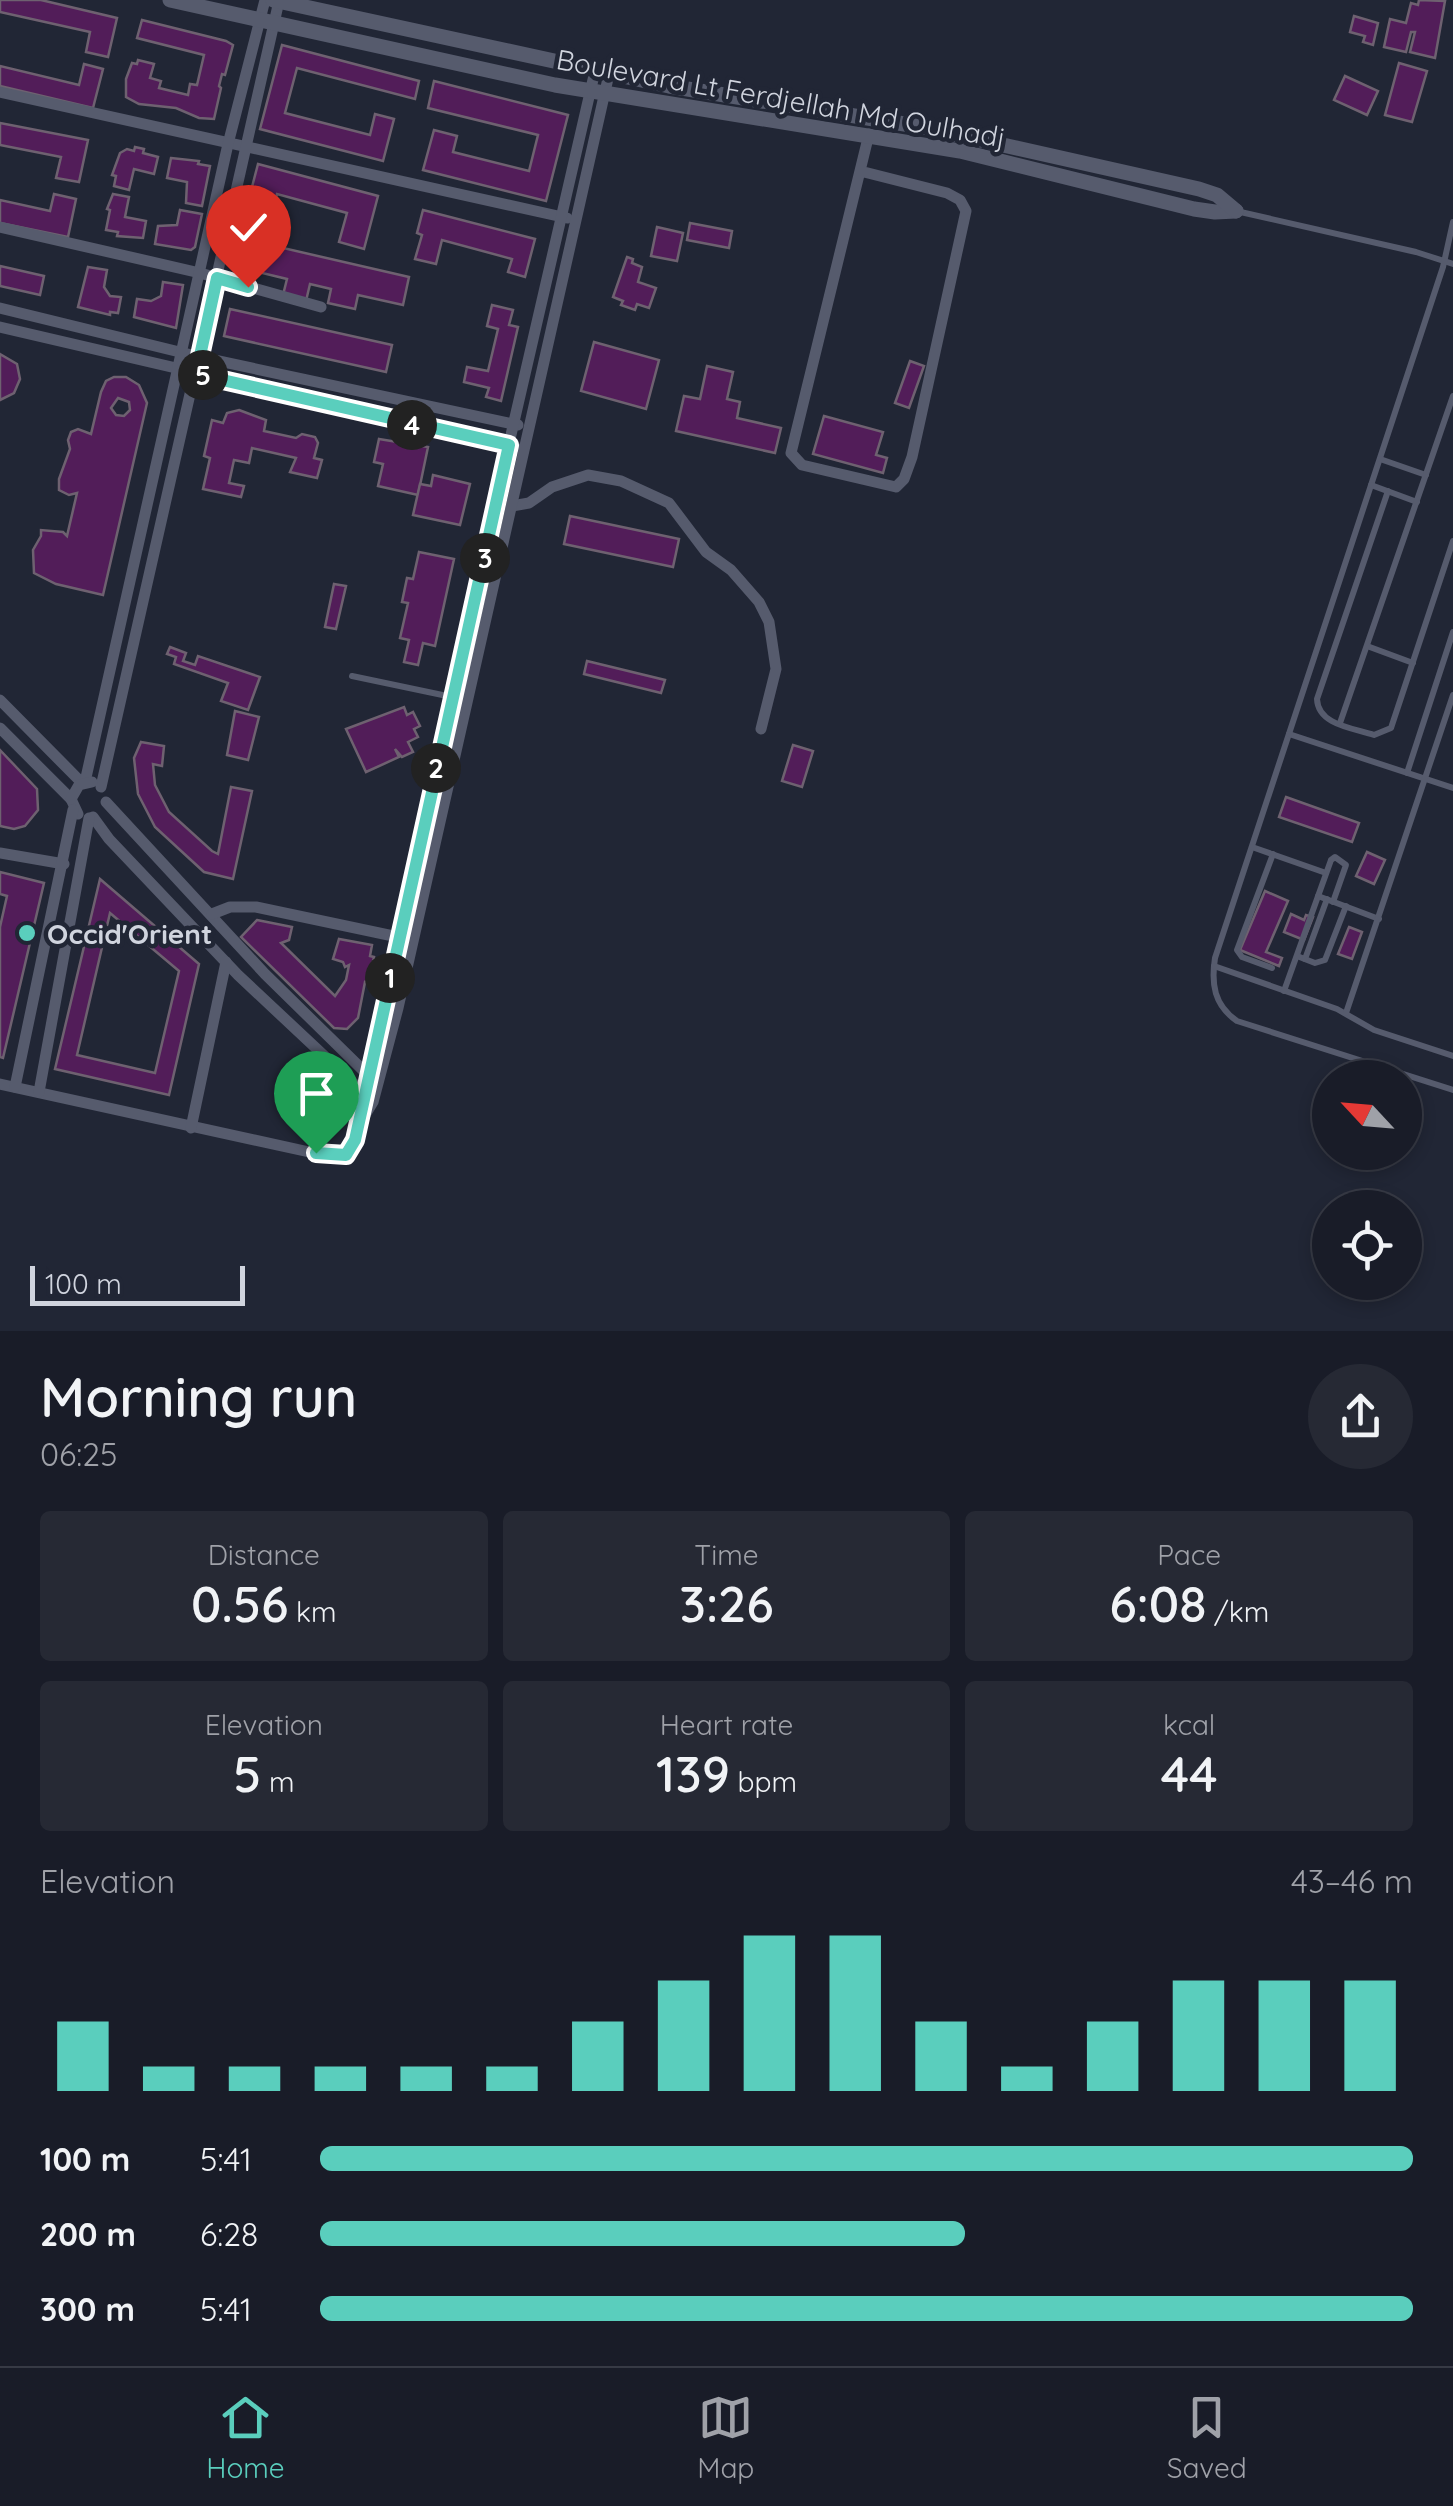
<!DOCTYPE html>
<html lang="en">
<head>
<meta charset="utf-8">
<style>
  :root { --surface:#191c28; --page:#262934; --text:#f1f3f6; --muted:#9fa1a8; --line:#373a45; --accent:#5acebd }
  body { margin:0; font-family:Quicksand,sans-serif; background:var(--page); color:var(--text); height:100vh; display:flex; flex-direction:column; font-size:38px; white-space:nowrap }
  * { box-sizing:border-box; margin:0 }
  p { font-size:32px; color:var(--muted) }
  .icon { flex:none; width:55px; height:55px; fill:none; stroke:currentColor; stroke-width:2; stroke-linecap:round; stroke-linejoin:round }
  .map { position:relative; height:1331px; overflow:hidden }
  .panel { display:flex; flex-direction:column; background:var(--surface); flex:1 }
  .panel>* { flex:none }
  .needle { width:65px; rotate:296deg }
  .controls { position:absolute; left:1312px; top:1060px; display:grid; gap:20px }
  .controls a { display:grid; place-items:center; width:110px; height:110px; border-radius:50%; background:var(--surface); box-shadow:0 5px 15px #0003,0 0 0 2px var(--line); font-size:50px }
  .scale { position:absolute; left:30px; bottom:25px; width:215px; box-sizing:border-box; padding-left:10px; border:5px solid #d0d4de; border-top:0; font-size:28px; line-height:35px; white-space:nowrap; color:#d0d4de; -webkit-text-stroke:8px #212635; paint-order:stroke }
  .pin { position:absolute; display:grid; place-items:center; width:85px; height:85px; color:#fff; margin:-102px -42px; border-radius:50% 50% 50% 0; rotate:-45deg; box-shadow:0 0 10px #0007 }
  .pin .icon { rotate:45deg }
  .km { position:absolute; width:50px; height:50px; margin:-25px; border-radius:50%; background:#222; color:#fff; font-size:28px; line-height:50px; text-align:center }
  .round { display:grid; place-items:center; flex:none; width:105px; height:105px; border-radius:52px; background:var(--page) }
  .overview { display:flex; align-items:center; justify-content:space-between; height:170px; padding:0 40px }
  h1 { font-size:55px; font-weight:600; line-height:75px }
  .figures { display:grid; grid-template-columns:repeat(3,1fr); gap:15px; height:170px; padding:10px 40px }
  .figures div { display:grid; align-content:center; border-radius:10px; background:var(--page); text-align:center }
  .figures b { font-size:50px; font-weight:600 }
  .figures small { font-size:28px; font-weight:400 }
  .figures p { font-size:28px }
  .chart { height:280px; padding:20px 40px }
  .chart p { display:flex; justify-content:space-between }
  .chart svg { width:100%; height:180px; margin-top:10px; stroke:var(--accent); stroke-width:6 }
  ul { padding:0 40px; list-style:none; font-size:32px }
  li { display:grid; grid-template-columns:160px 120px 1fr; align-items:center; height:75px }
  li i { height:25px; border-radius:12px; background:var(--accent) }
  .tab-bar { display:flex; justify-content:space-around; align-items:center; height:140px; border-top:2px solid var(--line); background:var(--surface); font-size:28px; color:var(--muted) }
  .tab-bar a { display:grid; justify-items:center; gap:5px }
  .tab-bar .selected { color:var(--accent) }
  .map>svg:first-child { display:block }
  .building { fill:#521d59; stroke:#6e6170; stroke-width:2.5; fill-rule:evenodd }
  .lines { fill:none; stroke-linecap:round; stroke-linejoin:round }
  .service { stroke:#565b6d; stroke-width:6 }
  .minor { stroke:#565b6d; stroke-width:11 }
  .tertiary { stroke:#565b6d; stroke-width:15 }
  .route-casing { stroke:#fff; stroke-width:20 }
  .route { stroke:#5acebd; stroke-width:12 }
  .poi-dot { fill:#5acebd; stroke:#212635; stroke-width:4 }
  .labels { text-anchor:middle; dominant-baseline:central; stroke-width:9; stroke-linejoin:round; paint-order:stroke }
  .street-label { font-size:28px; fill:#d0d4de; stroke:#212635 }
  .poi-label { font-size:28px; font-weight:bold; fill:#d0d4de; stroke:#212635; text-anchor:start }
</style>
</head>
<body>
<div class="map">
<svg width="1453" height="1331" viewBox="0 0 1453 1331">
  <rect width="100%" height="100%" fill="#212635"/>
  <g class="building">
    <path d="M0,0H41L117,18L108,57L86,52L90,32L0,12Z"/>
    <path d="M1419,0L1445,1L1435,58L1410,52L1415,32H1411L1406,52L1384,47L1390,19L1406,23L1411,3L1418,5Z"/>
    <path d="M1354,16L1378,23L1373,45L1363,42L1365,36L1350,32Z"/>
    <path d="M142,20L226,41L233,45L225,75L222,74L219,86L221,88L214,119L199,118L176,108L139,104L126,97V79L132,63L137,64L138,60L154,64L150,78L161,81L159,88L188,95L190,84L197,85L204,55L137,38Z"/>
    <path d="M282,45L419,81L415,99L297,68L285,113L370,135L375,114L394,119L383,161L260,129Z"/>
    <path d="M1399,63L1427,71L1412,122L1385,115Z"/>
    <path d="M84,64L103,69L93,108L0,86V66L79,85Z"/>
    <path d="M1345,76L1378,91L1367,115L1334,100Z"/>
    <path d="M434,81L568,115L546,201L423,170L434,130L457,136L453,152L529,171L538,135L428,108Z"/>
    <path d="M0,123L88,140L79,182L56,178L61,157L0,145Z"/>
    <path d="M135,147L144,149L143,153L158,157L154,174L134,169L129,190L114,186L116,176L112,175L120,153L127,149L134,151Z"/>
    <path d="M171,158L199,161L198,164L210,166L202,206L186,203L187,182L167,178Z"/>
    <path d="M258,164L378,196L364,249L339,242L347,213L277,194L271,219L250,213L257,189L252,187Z"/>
    <path d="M54,194L76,199L68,237L0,223V200L50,211Z"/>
    <path d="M113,194L129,197L125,217L146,221L143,238L117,236L118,232L106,230L110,210L107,209Z"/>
    <path d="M180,210L202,214L195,247L191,250L155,244L158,226L177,225Z"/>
    <path d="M423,210L535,239L525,277L508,272L512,259L442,240L436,264L415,259L422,235L417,233Z"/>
    <path d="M690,223L732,231L729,248L687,240Z"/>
    <path d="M657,227L683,233L677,261L651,256Z"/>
    <path d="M244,239L409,277L403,305L358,295L355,309L328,303L331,289L310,284L306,301L283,295L287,279L237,267Z"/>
    <path d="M627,257L633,259L632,263L642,267L638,282L656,288L649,308L637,304L635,310L621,305L623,301L613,297Z"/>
    <path d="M0,266L44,276L40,295L0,286Z"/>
    <path d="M88,267L107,270L104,287L110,296L121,297L118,313L110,312V315L78,307Z"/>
    <path d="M163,282L183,285L176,328L134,317L137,299L151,301L161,296Z"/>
    <path d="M492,305L513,310L509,325L518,327L501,401L486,397L489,388L464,382L467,367L488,371L498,329L487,326Z"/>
    <path d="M230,309L392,345L386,372L224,336Z"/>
    <path d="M594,342L659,360L646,409L581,391Z"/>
    <path d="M0,354L17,364L20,379L14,393L0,400Z"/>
    <path d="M910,361L924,366L909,408L895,403Z"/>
    <path d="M707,366L733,372L727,399L740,402L737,418L781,428L775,453L676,431L684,396L700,399Z"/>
    <path d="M114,377H126L139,385L147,403L103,595L56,584L34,573L33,550L41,536V530L63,532L67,536L77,493L69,495L59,490V479L70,449L68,440L71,432L78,429L91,434L101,392L106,381ZM118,398L129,402L130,410L124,416L116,415L111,408Z"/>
    <path d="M239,410L266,420L264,431L296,438L302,434L315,437L318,443L314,458L322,460L317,478L290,472L296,458L252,448L249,463L234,460L229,483L244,486L241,497L203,489L210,458L204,456L212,420L223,423L227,413Z"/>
    <path d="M824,416L883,432L876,455L887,458L883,473L813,454Z"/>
    <path d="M379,439L428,447L418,495L378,486L383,464L374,462Z"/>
    <path d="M433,475L470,484L460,525L413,515L420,484L431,486Z"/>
    <path d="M570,516L679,539L673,567L564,544Z"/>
    <path d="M419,552L454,559L435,646L423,643L418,665L404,662L409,640L400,638L408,603L402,602L407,578L413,579Z"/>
    <path d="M334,584L346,586L336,629L325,627Z"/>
    <path d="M170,647L186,653L183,661L195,665L198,656L260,677L248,710L221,701L228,683L174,664L176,657L167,654Z"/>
    <path d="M587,661L665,680L661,693L584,674Z"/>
    <path d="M404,707L407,715L413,712L420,726L414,729L418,737L408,742L413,752L402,757L395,749L399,757L366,772L346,729Z"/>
    <path d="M235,711L259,717L248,760L227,755Z"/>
    <path d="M141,742L164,746L162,766L153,764L155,785L169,812L212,851L218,854L231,787L252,791L233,879L204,872L155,827L138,794L134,758Z"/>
    <path d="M793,745L813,751L802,787L782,781Z"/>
    <path d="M0,750L37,789L38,810L25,826L14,829L0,826Z"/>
    <path d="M1286,797L1359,823L1352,842L1279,817Z"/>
    <path d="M1367,852L1385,860L1374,884L1356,876Z"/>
    <path d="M0,872L44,883L3,1058L0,1057V927L7,896L0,894Z"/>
    <path d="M100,879L199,964L169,1095L55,1069ZM110,913L179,971L155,1073L77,1055Z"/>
    <path d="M1265,891L1288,901L1266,952L1282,958L1279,966L1240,950Z"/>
    <path d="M1291,914L1304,920L1306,915L1313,917L1304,940L1284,932Z"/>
    <path d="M257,920L292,927L289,940L281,943L335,996L346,980L349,965L345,967L343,962L333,959L339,939L372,945L370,956L374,957L368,983L365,982L358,1018L347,1029L334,1028L241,937Z"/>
    <path d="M1349,927L1362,932L1352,959L1338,954Z"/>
  </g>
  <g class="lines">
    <g class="service">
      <path d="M1236,211L1416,252L1453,264"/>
      <path d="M1453,222L1443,267L1215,958C1211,984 1214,1005 1237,1021L1453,1090"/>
      <path d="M1380,459L1426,475"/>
      <path d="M1371,485L1417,502"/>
      <path d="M1388,491L1317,699C1318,725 1353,728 1374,735L1391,728L1453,541"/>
      <path d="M1367,646L1413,663"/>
      <path d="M352,676L452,697"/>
      <path d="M1340,723L1453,396"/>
      <path d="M1289,734L1453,788"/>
      <path d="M1407,773L1453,632"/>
      <path d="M1252,847L1326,873"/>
      <path d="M1318,896L1379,919"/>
      <path d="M1297,956L1315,963L1325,960L1346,906"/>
      <path d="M1305,959L1327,899"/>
      <path d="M1214,966L1337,1009L1374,1030L1453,1056"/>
      <path d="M1272,968L1242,957L1237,950L1273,854"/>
      <path d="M1284,991L1331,860L1335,857L1346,865L1333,902"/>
      <path d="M1346,1013L1453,695"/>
    </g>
    <g class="minor">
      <path d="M0,92L567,218"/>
      <path d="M860,171L947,193L960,200L966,211L912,457L904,479L896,487L802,465L791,453L869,134"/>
      <path d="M0,227L200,273L321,307"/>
      <path d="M0,308L200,357L518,425"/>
      <path d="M0,327L515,447"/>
      <path d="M512,506L529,503L552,487L588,475L621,481L669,503L706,552L731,570L759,602L769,622L776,669L761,729"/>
      <path d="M0,700L82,783"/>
      <path d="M0,728L71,799L78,814"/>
      <path d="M85,782L228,144L265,0"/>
      <path d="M101,787L279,1"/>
      <path d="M71,799L79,785L92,782"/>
      <path d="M106,802L265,974L372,1079"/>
      <path d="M93,817L109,839L238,975L366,1095"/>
      <path d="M0,853L64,864"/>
      <path d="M212,914L230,907H256L398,937"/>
      <path d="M0,1084L323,1155H346L352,1149L465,634L595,71"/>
      <path d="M15,1087L73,810"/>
      <path d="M39,1092L89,818"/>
      <path d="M362,1120L373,1102L398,1008L609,74"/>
      <path d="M191,1128L226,962"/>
    </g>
    <g class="tertiary">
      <path d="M170,0L555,85L960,151L1194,209L1215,212L1236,211"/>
      <path d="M273,0L669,86L923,127L1199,189L1217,195L1236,211"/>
    </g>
  </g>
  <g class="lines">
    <g class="route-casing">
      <path id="route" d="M248,287L217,278L196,374L509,445L355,1140L346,1155L316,1153"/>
    </g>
    <use href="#route" class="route"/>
  </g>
  <circle class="poi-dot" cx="27" cy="933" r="10"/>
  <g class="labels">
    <g class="street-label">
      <text transform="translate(781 98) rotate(10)">Boulevard Lt Ferdjellah Md Oulhadj</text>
    </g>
    <g class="poi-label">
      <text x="47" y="933">Occid'Orient</text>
    </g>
  </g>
</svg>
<div class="controls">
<a><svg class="needle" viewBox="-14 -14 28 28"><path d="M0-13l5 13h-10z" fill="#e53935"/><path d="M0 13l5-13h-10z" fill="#9fa1a8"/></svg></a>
<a><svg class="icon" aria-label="locate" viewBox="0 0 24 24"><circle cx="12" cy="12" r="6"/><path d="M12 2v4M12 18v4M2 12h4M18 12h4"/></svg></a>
</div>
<div class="scale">100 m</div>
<div class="pin" style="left:316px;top:1153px;background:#1e9e55"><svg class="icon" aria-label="arrive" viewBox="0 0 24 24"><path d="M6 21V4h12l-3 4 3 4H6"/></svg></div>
<div class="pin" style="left:248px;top:287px;background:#d93025"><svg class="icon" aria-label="check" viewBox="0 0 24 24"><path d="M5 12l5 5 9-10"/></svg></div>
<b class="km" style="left:390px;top:978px">1</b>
<b class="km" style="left:436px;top:768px">2</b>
<b class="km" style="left:485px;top:558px">3</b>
<b class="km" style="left:412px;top:425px">4</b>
<b class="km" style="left:203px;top:375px">5</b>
</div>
<section class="panel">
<div class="overview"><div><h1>Morning run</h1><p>06:25</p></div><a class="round"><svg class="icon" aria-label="share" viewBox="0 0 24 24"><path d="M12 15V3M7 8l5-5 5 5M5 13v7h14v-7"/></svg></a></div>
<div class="figures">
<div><p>Distance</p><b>0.56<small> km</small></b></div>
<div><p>Time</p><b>3:26</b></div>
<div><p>Pace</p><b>6:08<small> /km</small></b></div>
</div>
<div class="figures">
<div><p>Elevation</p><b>5<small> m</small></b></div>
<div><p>Heart rate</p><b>139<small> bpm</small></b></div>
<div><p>kcal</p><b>44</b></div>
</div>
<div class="chart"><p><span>Elevation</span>43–46 m</p>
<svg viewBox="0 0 160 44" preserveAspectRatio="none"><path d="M5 44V27M15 44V38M25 44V38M35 44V38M45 44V38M55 44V38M65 44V27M75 44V17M85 44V6M95 44V6M105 44V27M115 44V38M125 44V27M135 44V17M145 44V17M155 44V17"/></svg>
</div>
<ul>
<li><b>100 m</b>5:41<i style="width:100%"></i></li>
<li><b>200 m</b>6:28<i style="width:59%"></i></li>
<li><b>300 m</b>5:41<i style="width:100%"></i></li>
</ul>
</section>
<nav class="tab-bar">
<a class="selected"><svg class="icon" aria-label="home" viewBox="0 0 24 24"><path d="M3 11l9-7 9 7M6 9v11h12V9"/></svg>Home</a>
<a><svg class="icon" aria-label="map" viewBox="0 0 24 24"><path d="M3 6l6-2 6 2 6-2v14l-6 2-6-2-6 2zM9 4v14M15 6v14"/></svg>Map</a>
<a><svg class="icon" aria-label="saved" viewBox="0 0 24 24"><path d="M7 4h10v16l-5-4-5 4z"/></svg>Saved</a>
</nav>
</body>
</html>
